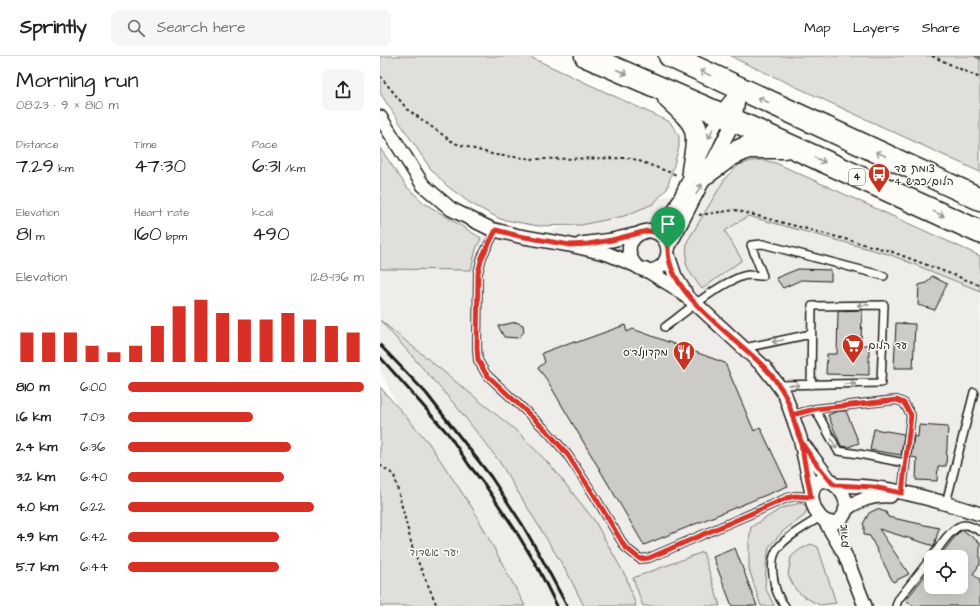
<!DOCTYPE html>
<html lang="en">
<head>
<meta charset="utf-8">
<style>
  :root { --surface:#fff; --page:#f6f6f6; --text:#222; --muted:#767676; --line:#e0e0e0; --accent:#d93025 }
  body { margin:0; font-family:"Architects Daughter","Playpen Sans Hebrew",sans-serif; background:var(--page); color:var(--text); height:100vh; display:flex; flex-direction:column; font-size:15px; white-space:nowrap }
  * { box-sizing:border-box; margin:0 }
  p { font-size:13px; color:var(--muted) }
  .icon { flex:none; width:22px; height:22px; fill:none; stroke:currentColor; stroke-width:2; stroke-linecap:round; stroke-linejoin:round }
  .map { position:relative; flex:1; overflow:hidden }
  .details { display:flex; flex-direction:column; background:var(--surface); width:380px }
  .details>* { flex:none }
  .fabs { position:absolute; left:544px; top:494px; display:grid; gap:8px }
  .fabs a { display:grid; place-items:center; width:44px; height:44px; border-radius:8px; background:var(--surface); box-shadow:0 4px 16px #0002; font-size:20px }
  .pin { position:absolute; display:grid; place-items:center; width:34px; height:34px; color:#fff; margin:-41px -17px; border-radius:50% 50% 50% 0; rotate:-45deg; box-shadow:0 0 4px #0007 }
  .pin .icon { rotate:45deg }
  .round { display:grid; place-items:center; flex:none; width:42px; height:42px; border-radius:8px; background:var(--page) }
  .overview { display:flex; align-items:center; justify-content:space-between; height:68px; padding:0 16px }
  h1 { font-size:22px; font-weight:600; line-height:30px }
  .metrics { display:grid; grid-template-columns:repeat(3,1fr); gap:6px; height:68px; padding:4px 16px }
  .metrics div { display:grid; align-content:center }
  .metrics b { font-size:20px; font-weight:600 }
  .metrics small { font-size:11px; font-weight:400 }
  .metrics p { font-size:11px }
  .chart { height:112px; padding:8px 16px }
  .chart p { display:flex; justify-content:space-between }
  .chart svg { width:100%; height:72px; margin-top:4px; stroke:var(--accent); stroke-width:6 }
  ul { padding:0 16px; list-style:none; font-size:13px }
  li { display:grid; grid-template-columns:64px 48px 1fr; align-items:center; height:30px }
  li i { height:10px; border-radius:5px; background:var(--accent) }
  header { display:flex; align-items:center; gap:24px; box-sizing:border-box; height:56px; padding:0 20px; background:var(--surface); border-bottom:1px solid var(--line) }
  header strong { font-size:19px }
  nav { display:flex; gap:22px; margin-inline-start:auto; font-size:14px }
  .search { width:280px; height:36px; background:var(--page); display:flex; align-items:center; gap:10px; box-sizing:border-box; padding:0 14px; border-radius:8px; color:var(--muted); font-size:15px }
  main { display:flex; flex:1; min-height:0 }
  .map>svg:first-child { display:block }
  .built { fill:#eeede9; fill-rule:evenodd }
  .green { fill:#e0dfdb; stroke:#7e7e7c }
  .lines { fill:none; stroke-linecap:round; stroke-linejoin:round }
  .stream { stroke:#797876; stroke-width:3.5 }
  .building { fill:#cccbc8; stroke:#1c1c1c }
  .lane-casing { stroke:#1c1c1c; stroke-width:10 }
  .street-casing { stroke:#1c1c1c; stroke-width:16 }
  .highway-casing { stroke:#1c1c1c; stroke-width:25 }
  .path { stroke:#1c1c1c; stroke-width:2; stroke-dasharray:3 3; stroke-linecap:butt }
  .lane { stroke:#fdfcf7; stroke-width:7 }
  .street { stroke:#fdfcf7; stroke-width:13 }
  .highway { stroke:#fdfcf7; stroke-width:22 }
  .rail { stroke:#1c1c1c; stroke-width:3 }
  .oneway { stroke:#989794 }
  .route-casing { stroke:#fff; stroke-width:8 }
  .route { stroke:#d93025; stroke-width:5 }
  .labels { text-anchor:middle; dominant-baseline:central; stroke-width:3; stroke-linejoin:round; paint-order:stroke }
  .shield { fill:#fdfcf7; stroke:#605f5e; stroke-width:1 }
  .shield-label { font-size:10px; font-weight:bold; fill:#1c1c1c }
  .poi-label { font-size:11px; fill:#1c1c1c; stroke:#fdfcf7; text-anchor:start }
  .street-label { font-size:11px; fill:#1c1c1c; stroke:#fdfcf7 }
  .park-label { font-size:11px; fill:#575655; stroke:#fdfcf7 }
</style>
</head>
<body>
<header>
<strong>Sprintly</strong>
<div class="search"><svg class="icon" aria-label="search" viewBox="0 0 24 24"><circle cx="10" cy="10" r="6"/><path d="M15 15l6 6"/></svg>Search here</div>
<nav><a>Map</a><a>Layers</a><a>Share</a></nav>
</header>
<main>
<section class="details">
<div class="overview"><div><h1>Morning run</h1><p>08:23 · 9 × 810 m</p></div><a class="round"><svg class="icon" aria-label="share" viewBox="0 0 24 24"><path d="M12 15V3M7 8l5-5 5 5M5 13v7h14v-7"/></svg></a></div>
<div class="metrics">
<div><p>Distance</p><b>7.29<small> km</small></b></div>
<div><p>Time</p><b>47:30</b></div>
<div><p>Pace</p><b>6:31<small> /km</small></b></div>
</div>
<div class="metrics">
<div><p>Elevation</p><b>81<small> m</small></b></div>
<div><p>Heart rate</p><b>160<small> bpm</small></b></div>
<div><p>kcal</p><b>490</b></div>
</div>
<div class="chart"><p><span>Elevation</span>128–136 m</p>
<svg viewBox="0 0 160 44" preserveAspectRatio="none"><path d="M5 44V26M15 44V26M25 44V26M35 44V34M45 44V38M55 44V34M65 44V22M75 44V10M85 44V6M95 44V14M105 44V18M115 44V18M125 44V14M135 44V18M145 44V22M155 44V26"/></svg>
</div>
<ul>
<li><b>810 m</b>6:00<i style="width:100%"></i></li>
<li><b>1.6 km</b>7:03<i style="width:53%"></i></li>
<li><b>2.4 km</b>6:36<i style="width:69%"></i></li>
<li><b>3.2 km</b>6:40<i style="width:66%"></i></li>
<li><b>4.0 km</b>6:22<i style="width:79%"></i></li>
<li><b>4.9 km</b>6:42<i style="width:64%"></i></li>
<li><b>5.7 km</b>6:44<i style="width:64%"></i></li>
</ul>
</section>
<div class="map">
<svg width="600" height="550" viewBox="0 0 600 550">
  <rect width="100%" height="100%" fill="#fdfcf7"/>
  <filter id="ink" filterUnits="userSpaceOnUse"><feTurbulence type="fractalNoise" baseFrequency=".025" numOctaves="2"/><feDisplacementMap in="SourceGraphic" scale="8" xChannelSelector="R" yChannelSelector="G"/><feConvolveMatrix kernelMatrix="1 2 1 2 8 2 1 2 1" color-interpolation-filters="sRGB"/></filter>
  <g filter="url(#ink)">
    <path class="built" d="M396,107L600,228V550H111L0,313V213H46L95,198L103,177L131,187ZM551,501H581V531H551Z"/>
    <g class="green">
      <path d="M0,0H148L290,66L299,80V91L287,133L273,148L244,160L201,169L158,170L120,163L90,147L67,130L50,112L0,37Z"/>
      <path d="M351,0H600V116L358,4Z"/>
      <path d="M0,92L27,131L44,147L101,182L96,193L91,214L0,213Z"/>
      <path d="M381,104L396,107L600,200V235L511,199L368,160L345,175L362,204L322,233L311,218L306,208L307,186L346,121L359,109L371,105Z"/>
      <path d="M0,264L139,377L173,412L214,464L246,521L256,550H204L188,518L119,405L77,351Z"/>
      <path d="M0,331L48,386L93,453L145,550H0Z"/>
      <path d="M420,447L428,450L424,460L403,475L389,491L386,510L385,531L394,550H381L369,513V485L371,471L402,452Z"/>
      <path d="M431,488L438,491L456,547L440,549L426,542L416,534L408,519L411,501L419,494Z"/>
      <path d="M323,496L340,550H263L253,522Z"/>
    </g>
    <g class="lines">
      <path class="stream" d="M596,0L600,2"/>
    </g>
    <g class="building">
      <path d="M418,213L451,214V225L421,224L403,232L396,222Z"/>
      <path d="M552,220L567,228L555,254L538,249L539,229L546,227Z"/>
      <path d="M482,254L481,289H489V319L446,318L447,298H457L458,255Z"/>
      <path d="M136,266L143,269L144,276L138,282L124,281L118,270Z"/>
      <path d="M516,267L535,268L533,312H514Z"/>
      <path d="M245,269L247,276L253,273L345,307L374,375L380,371L408,430L264,489L167,324L158,312L165,306L162,297L194,285L195,287Z"/>
      <path d="M458,355H466L479,387L468,391L461,390L448,359Z"/>
      <path d="M539,369L568,371L566,410H558L557,425L536,424L537,402L531,401L534,380L538,381Z"/>
      <path d="M494,373L524,378L521,399L490,394Z"/>
      <path d="M497,453L506,456L508,461L559,472L554,490L499,473L529,518L513,526L490,480L484,479V469L483,468L489,457Z"/>
      <path d="M583,474L600,487V508L593,518L600,524V550H533L526,544L551,512V531H581V501H559L578,477Z"/>
      <path d="M355,492L377,550H352L333,501Z"/>
    </g>
    <g class="lines">
      <g class="lane-casing">
        <g id="lane">
          <path d="M116,174L102,201L98,217L97,291L98,304L106,318L167,375L187,398L214,439L245,491L260,503L269,502L407,442L415,440L431,441"/>
          <path d="M285,271C304,257 346,222 368,219C373,219 378,220 383,220L371,189L383,188L504,220"/>
          <path d="M364,292L431,278"/>
          <path d="M398,329L501,327L504,249L432,250L431,329"/>
          <path d="M435,353L458,395L479,398L525,407"/>
          <path d="M412,359L435,353L506,345L517,344L524,347L531,359L522,437"/>
          <path d="M566,447L594,336"/>
          <path d="M552,501C559,492 573,468 585,469C590,469 596,473 600,475"/>
          <path d="M405,550C398,542 394,530 393,519C392,511 392,502 396,495C403,482 428,469 440,461"/>
          <path d="M516,550L518,544L551,502"/>
        </g>
      </g>
      <g class="street-casing">
        <g id="street">
          <path d="M0,61L43,129L71,153L111,173L139,180L190,189L228,198L255,209"/>
          <path d="M271,175C299,182 289,220 264,214C258,212 253,208 251,202C248,195 249,187 254,182C261,173 272,176 282,171C286,169 289,163 292,160L340,58L360,34"/>
          <path d="M201,188L232,184L258,178"/>
          <path d="M288,192L354,65L360,35"/>
          <path d="M288,199L295,220L305,236"/>
          <path d="M266,214L294,231L316,248L384,311L398,329L405,339L420,382L432,437"/>
          <path d="M425,391L452,427"/>
          <path d="M440,425C460,422 477,453 458,465C441,476 420,436 440,425Z"/>
          <path d="M455,429C472,430 488,430 504,433C537,438 569,448 600,458"/>
          <path d="M465,454C479,443 493,439 510,440"/>
          <path d="M445,465L465,499L485,550"/>
        </g>
      </g>
      <g class="highway-casing">
        <g id="highway">
          <path d="M206,0L340,58L600,176"/>
          <path d="M290,0L600,143"/>
          <path d="M289,42C321,71 320,72 313,114"/>
          <path d="M327,116L350,99L368,91H404"/>
        </g>
      </g>
      <g class="path">
        <path d="M552,0L600,22"/>
        <path d="M0,20L27,53L74,87L115,99L155,103L251,102L297,119"/>
        <path d="M319,159L355,154L510,195L600,229"/>
        <path d="M0,409L14,419L33,494L57,550"/>
      </g>
      <use href="#lane" class="lane"/>
      <use href="#street" class="street"/>
      <use href="#highway" class="highway"/>
      <g class="rail">
        <path d="M0,289L46,337L111,421L142,468L162,503L187,550"/>
        <path d="M0,301L69,379L89,409L105,429L134,472L158,512L177,550"/>
      </g>
    </g>
    <defs><path id="oneway-shaft" d="M-6 0H5M1.5-3L5.5 0L1.5 3" fill="none" stroke-width="1.6" stroke-linecap="round" stroke-linejoin="round"/></defs>
    <g class="oneway">
      <use href="#oneway-shaft" transform="translate(242 16) rotate(24)"/>
      <use href="#oneway-shaft" transform="translate(325 17) rotate(-155)"/>
      <use href="#oneway-shaft" transform="translate(383 44) rotate(-155)"/>
      <use href="#oneway-shaft" transform="translate(331 77) rotate(116)"/>
      <use href="#oneway-shaft" transform="translate(501 98) rotate(-155)"/>
      <use href="#oneway-shaft" transform="translate(440 104) rotate(24)"/>
      <use href="#oneway-shaft" transform="translate(319 133) rotate(-62)"/>
      <use href="#oneway-shaft" transform="translate(559 158) rotate(24)"/>
      <use href="#oneway-shaft" transform="translate(483 249) rotate(179)"/>
      <use href="#oneway-shaft" transform="translate(398 285) rotate(168)"/>
      <use href="#oneway-shaft" transform="translate(470 328) rotate(-1)"/>
      <use href="#oneway-shaft" transform="translate(414 329) rotate(-1)"/>
      <use href="#oneway-shaft" transform="translate(454 388) rotate(62)"/>
    </g>
  </g>
  <g class="lines" filter="url(#ink)">
    <g class="route-casing">
      <path id="route" d="M288,192C286,181 278,175 267,175L232,184L208,188L190,189L139,180L116,174L102,201L98,217L97,292L98,304L106,318L167,375L187,398L214,439L245,491L260,503L269,502L407,442L415,440L431,441L420,382L412,359L435,353L517,344L524,347L531,359L522,437L493,431L455,429L452,427C441,413 428,399 420,383C414,369 412,353 405,339C400,330 391,318 383,310C355,280 286,237 288,192"/>
    </g>
    <use href="#route" class="route"/>
  </g>
  <defs>
    <g id="bus-pin" transform="scale(1.15)"><path d="M0 17L-7.5 6A9.5 9.5 0 1 1 7.5 6Z" fill="#c8321e" stroke="#fdfcf7"/><path d="M-5-6H5V4H4V6H2V4H-2V6H-4V4H-5ZM-3.5-4V0h7V-4ZM-3.5 1.2v1.5H-2V1.2ZM2 1.2v1.5H3.5V1.2Z" fill="#fff"/></g>
    <g id="supermarket-pin" transform="scale(1.15)"><path d="M0 17L-7.5 6A9.5 9.5 0 1 1 7.5 6Z" fill="#c8321e" stroke="#fdfcf7"/><path d="M-6-5.5h2.5l.6 2H6L4.5 2H-2.5L-4.4-4H-6ZM-1.5 3.2a1.3 1.3 0 1 0 .1 0ZM3 3.2a1.3 1.3 0 1 0 .1 0Z" fill="#fff"/></g>
    <g id="restaurant-pin" transform="scale(1.15)"><path d="M0 17L-7.5 6A9.5 9.5 0 1 1 7.5 6Z" fill="#c8321e" stroke="#fdfcf7"/><path d="M-5-6h1v4h1v-4h1v4h1v-4h1v5L-1.5 .5V6h-2V.5L-5-1ZM5-6V6H3V1.5H1.5Q1.5-4 5-6Z" fill="#fff"/></g>
  </defs>
  <g fill-rule="evenodd">
    <use href="#bus-pin" x="499" y="118"/>
    <use href="#supermarket-pin" x="473" y="289"/>
    <use href="#restaurant-pin" x="304" y="296"/>
  </g>
  <g class="labels">
    <rect class="shield" x="469" y="113" width="16" height="16" rx="3"/>
    <g class="shield-label">
      <text x="477" y="121">4</text>
    </g>
    <g class="poi-label">
      <text x="514" y="112">צומת עד<tspan x="514" dy="13">הלום/כביש 4</tspan></text>
      <text x="488" y="289">עד הלום</text>
      <text x="288" y="296" text-anchor="end">מקדונלד'ס</text>
    </g>
    <g class="street-label">
      <text transform="translate(464 480) rotate(-93)">אודם</text>
    </g>
    <g class="park-label">
      <text x="54" y="496">יער אשדוד</text>
    </g>
  </g>
</svg>
<div class="fabs">
<a><svg class="icon" aria-label="locate" viewBox="0 0 24 24"><circle cx="12" cy="12" r="6"/><path d="M12 2v4M12 18v4M2 12h4M18 12h4"/></svg></a>
</div>
<div class="pin" style="left:288px;top:192px;background:#1e9e55"><svg class="icon" aria-label="arrive" viewBox="0 0 24 24"><path d="M6 21V4h12l-3 4 3 4H6"/></svg></div>
</div>
</main>
</body>
</html>
